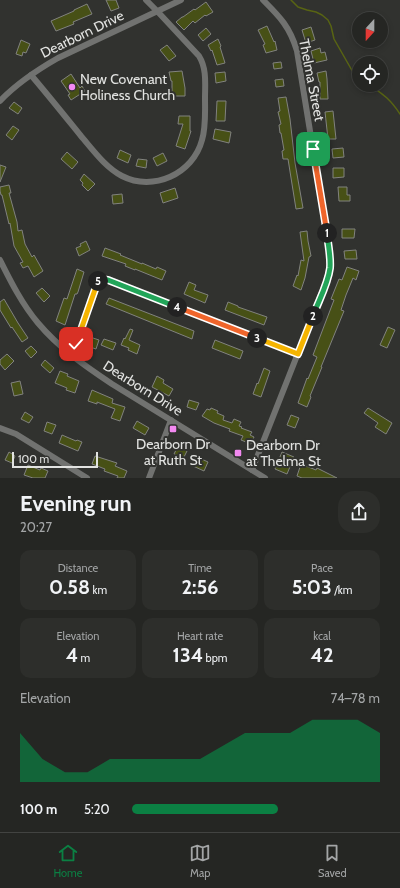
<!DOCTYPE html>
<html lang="en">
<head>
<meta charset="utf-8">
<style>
  :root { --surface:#252623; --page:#2d2e2b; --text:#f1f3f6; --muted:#a3a5a6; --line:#424341; --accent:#0b8043 }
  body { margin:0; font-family:Cabin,sans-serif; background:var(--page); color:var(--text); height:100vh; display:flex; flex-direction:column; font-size:15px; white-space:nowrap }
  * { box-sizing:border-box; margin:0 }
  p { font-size:13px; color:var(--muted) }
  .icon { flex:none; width:22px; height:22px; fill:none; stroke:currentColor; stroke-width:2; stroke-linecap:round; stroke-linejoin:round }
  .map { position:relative; height:478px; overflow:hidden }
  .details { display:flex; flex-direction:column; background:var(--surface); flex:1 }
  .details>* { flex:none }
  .needle { width:26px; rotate:201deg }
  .fabs { position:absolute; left:352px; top:12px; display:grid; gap:8px }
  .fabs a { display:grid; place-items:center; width:36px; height:36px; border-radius:50%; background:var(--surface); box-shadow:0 2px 6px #0003,0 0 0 1px var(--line); font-size:20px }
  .scale { position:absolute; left:12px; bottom:10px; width:86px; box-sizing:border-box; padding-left:4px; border:2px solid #e2e3e1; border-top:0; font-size:11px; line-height:14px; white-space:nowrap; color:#e2e3e1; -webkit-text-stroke:3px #31322f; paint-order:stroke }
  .pin { position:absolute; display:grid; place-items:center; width:34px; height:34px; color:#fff; margin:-17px; border-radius:8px; box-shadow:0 2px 6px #0006 }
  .km { position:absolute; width:20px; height:20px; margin:-10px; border-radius:50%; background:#222; color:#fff; font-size:11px; line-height:20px; text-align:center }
  .round { display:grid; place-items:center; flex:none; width:42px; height:42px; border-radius:16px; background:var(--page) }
  .head { display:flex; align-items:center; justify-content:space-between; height:68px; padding:0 20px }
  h1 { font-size:22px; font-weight:800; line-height:30px }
  .figures { display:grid; grid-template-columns:repeat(3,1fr); gap:6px; height:68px; padding:4px 20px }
  .figures div { display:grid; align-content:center; border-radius:10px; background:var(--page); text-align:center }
  .figures b { font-size:20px; font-weight:800 }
  .figures small { font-size:11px; font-weight:400 }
  .figures p { font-size:11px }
  .chart { height:112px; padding:8px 20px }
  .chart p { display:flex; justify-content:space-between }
  .chart svg { width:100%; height:72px; margin-top:4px; fill:var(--accent); opacity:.7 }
  ul { padding:0 20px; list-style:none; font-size:13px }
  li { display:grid; grid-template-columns:64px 48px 1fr; align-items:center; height:30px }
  li i { height:10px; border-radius:5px; background:var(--accent) }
  .tabs { display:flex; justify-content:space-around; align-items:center; height:56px; border-top:1px solid var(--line); background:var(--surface); font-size:11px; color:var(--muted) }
  .tabs a { display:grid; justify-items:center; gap:2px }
  .tabs .on { color:var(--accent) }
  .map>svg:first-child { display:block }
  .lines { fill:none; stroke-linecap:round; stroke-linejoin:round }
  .stream { stroke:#586413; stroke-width:1.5 }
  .building { fill:#475016; stroke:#81827f }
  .minor { stroke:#717270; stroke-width:6 }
  .split-1-casing { stroke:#fff; stroke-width:8 }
  .split-2-casing { stroke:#fff; stroke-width:8 }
  .split-3-casing { stroke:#fff; stroke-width:8 }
  .split-4-casing { stroke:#fff; stroke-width:8 }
  .split-5-casing { stroke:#fff; stroke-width:8 }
  .split-6-casing { stroke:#fff; stroke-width:8 }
  .split-1 { stroke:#f0652b; stroke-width:5 }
  .split-2 { stroke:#22a559; stroke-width:5 }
  .split-3 { stroke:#f5b400; stroke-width:5 }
  .split-4 { stroke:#f0652b; stroke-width:5 }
  .split-5 { stroke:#22a559; stroke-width:5 }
  .split-6 { stroke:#f5b400; stroke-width:5 }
  .poi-dot { fill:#f389f1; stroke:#31322f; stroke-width:1.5 }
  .labels { text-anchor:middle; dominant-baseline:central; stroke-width:4; stroke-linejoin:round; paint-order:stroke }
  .street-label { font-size:14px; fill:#e2e3e1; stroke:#31322f }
  .poi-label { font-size:14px; fill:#e2e3e1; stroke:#31322f; text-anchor:start }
</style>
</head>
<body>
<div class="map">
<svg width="400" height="478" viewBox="0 0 400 478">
  <rect width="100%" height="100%" fill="#31322f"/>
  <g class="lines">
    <g class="stream">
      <path d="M291,0L298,7L307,10L316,12L322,15L328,20L331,26L334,39L354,74L359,79"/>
      <path d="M370,85C384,95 390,99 400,114"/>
    </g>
  </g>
  <g class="building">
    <path d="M106,0H116L119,8L111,11Z"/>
    <path d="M206,2L213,12L206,16L205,15L195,23L193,21L184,30L176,22L182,17H183L194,9L195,10Z"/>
    <path d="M87,4L92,14L73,22L74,24L56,31L51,21L74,11V10Z"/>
    <path d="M267,26L274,42L275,41L277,50L266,53L263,45L265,44L258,30Z"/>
    <path d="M311,27L315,40L306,43L302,30Z"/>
    <path d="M206,28L211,34L203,41L198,35Z"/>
    <path d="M218,39L221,46L220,47L225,63L217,65L212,50L211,51L208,45Z"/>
    <path d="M21,40L30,44L26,53L23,52L22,56L16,54Z"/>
    <path d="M167,45L176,56L169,61L160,50Z"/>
    <path d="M320,48L321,53L325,52L327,60L314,63L311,51Z"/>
    <path d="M281,62L282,68L274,69L273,63Z"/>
    <path d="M182,71L185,88V96H172V81H171L169,72Z"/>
    <path d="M326,71L327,79L328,99H320V82H319L317,73Z"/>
    <path d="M225,72L226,81L216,83L215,73Z"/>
    <path d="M71,74L80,88L82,86L85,91L71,100L68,95L70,94L61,81Z"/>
    <path d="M283,79L284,86L276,87L275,80Z"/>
    <path d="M286,97L290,119L295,163L303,208L296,209L288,159H283L282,151L284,150L281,133H280L279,125L281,124L278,112L280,111L278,98Z"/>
    <path d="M217,101H226L225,121H216Z"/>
    <path d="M14,102L22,108L18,114L9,108Z"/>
    <path d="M333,111L336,139H328L325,112Z"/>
    <path d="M179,116H190V131H191L185,149L176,146L183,124H178Z"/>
    <path d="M13,126L19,130L12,140L6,135Z"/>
    <path d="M215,129L231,132L229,143L213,139Z"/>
    <path d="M343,148L344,157L333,158L332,149Z"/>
    <path d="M120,150L131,155L128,163L117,158Z"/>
    <path d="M67,152L78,162L72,169L61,159Z"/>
    <path d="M163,153L167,161L157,166L153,158Z"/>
    <path d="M138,159L147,160L146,168L136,166Z"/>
    <path d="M0,165L6,167L0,182Z"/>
    <path d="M333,168H344V177L333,178Z"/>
    <path d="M84,174L95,184L88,191L82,185L83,183L80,180Z"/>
    <path d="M9,185L11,193H9L17,222L18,231L22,230L25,244L32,257L34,255L43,271L34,277L28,266L23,268L20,263L23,262L14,246L10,223L9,224L2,195H1L0,191V187Z"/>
    <path d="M338,187H347V195H350V201H339Z"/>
    <path d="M175,188L178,198L163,203L160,193Z"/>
    <path d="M122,194L123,203L113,204L112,195Z"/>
    <path d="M342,229H355L354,238H342Z"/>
    <path d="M307,231L308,241L311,256L309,257L305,278L301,290L293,286L297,275L298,276L301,260L304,261L300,232Z"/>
    <path d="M86,241L90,250L79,256L76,248L81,246L80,244Z"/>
    <path d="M105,248L121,254L120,255L142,264V263L156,269L157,267L166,271L162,280L135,269V270L125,266L126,264L102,256Z"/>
    <path d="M356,250L357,259H345L344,251Z"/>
    <path d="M347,267L359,271L356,280L353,278L346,295L341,310L344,311L321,367H322L310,396L311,397L307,407L298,403L307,378L308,379L317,357L313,355L334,300L331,299L339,279L342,280Z"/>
    <path d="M77,269L84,272L78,292L77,294H75L65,325L56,321L64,298L67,299Z"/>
    <path d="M189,282L196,285L194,290L208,295L205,303L184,294Z"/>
    <path d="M42,288L50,296L44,302L36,293Z"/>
    <path d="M109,298L194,331L192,339L106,304Z"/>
    <path d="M4,299L18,323L28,338L22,342L12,327L11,328L0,310V302Z"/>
    <path d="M228,302L238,306V307L267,317L264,325L225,310Z"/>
    <path d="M388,327L395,330L387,348L380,345Z"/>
    <path d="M130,329L133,330L129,340L140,345L137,354L128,350L129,348L121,345L124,338L125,339Z"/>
    <path d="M90,337L99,340L96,349L87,346Z"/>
    <path d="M104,339L116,343L113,350L101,345Z"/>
    <path d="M215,340L243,351L240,359L212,348Z"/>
    <path d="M31,346L37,352L31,358L25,351Z"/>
    <path d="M7,354L14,361L5,370L0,364V360Z"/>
    <path d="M45,360L54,368L50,373L41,365Z"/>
    <path d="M264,368L270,371L261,397L253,394L257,383L258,384Z"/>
    <path d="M60,371L68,374L67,376L79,381L75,393L66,390L67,388L55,383Z"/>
    <path d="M157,376L164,380L163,383L173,389L169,396L152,387Z"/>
    <path d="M20,381L23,394L14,396L11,383Z"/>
    <path d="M92,390L113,399L112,403L125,407L120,421L111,418L115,409L97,402V404L88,401Z"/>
    <path d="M189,400L199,403L196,410L187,407Z"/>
    <path d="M211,408L218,411L217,413L224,416L223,420L232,423L234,419L241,422L239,426L242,427L241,428L252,432L250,435L254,437L251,444L241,440L243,436L229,431L230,429L214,423L202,416L207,409L210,410Z"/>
    <path d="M368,408L392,423L386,434L375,427L378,423L364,413Z"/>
    <path d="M25,412L33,417L29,423L21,419Z"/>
    <path d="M291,415L299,418L295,428L287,425Z"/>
    <path d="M137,421L149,428L145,435L133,428Z"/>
    <path d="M47,422L56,425L52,434L44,431Z"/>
    <path d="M62,435L76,441L77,440L82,442L78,451L59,443Z"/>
    <path d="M178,446L187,451L183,459L174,454Z"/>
    <path d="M9,452L15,456L12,463L5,460Z"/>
    <path d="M282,452L294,457L287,474L275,469Z"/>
    <path d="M95,456L117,463L115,466L127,471L124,478H117L118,476L104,471L105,469L92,464Z"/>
    <path d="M197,457L208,462L204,471L193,466Z"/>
    <path d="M301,464L316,470L317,468L337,478H302L297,476Z"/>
    <path d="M28,465L40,470L41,468L48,471L45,478H33L24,475Z"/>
  </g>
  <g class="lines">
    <g class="minor">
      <path d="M31,75C48,95 64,115 81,136C93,150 105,167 122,176C153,192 193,174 202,140C206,127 205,112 205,98C205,84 207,69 199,56L158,12L146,0"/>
      <path d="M0,101C17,83 37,70 58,58L181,0"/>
      <path d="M0,260C11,282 22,304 38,323C59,348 85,366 112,384L265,478"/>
      <path d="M70,354L76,343L100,279L108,280L298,354"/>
      <path d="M0,428L16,434L87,478"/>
      <path d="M252,470L326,282L330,267V254L297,51C290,27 280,17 263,0"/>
      <path d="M149,478L171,420"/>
    </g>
  </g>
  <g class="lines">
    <g class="split-1-casing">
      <path id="split-1" d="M313,149L327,233"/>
    </g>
    <g class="split-2-casing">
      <path id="split-2" d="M313,316C319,300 328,284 330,268C331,257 328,245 327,233"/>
    </g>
    <g class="split-3-casing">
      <path id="split-3" d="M257,338L298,354L313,316"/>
    </g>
    <g class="split-4-casing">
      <path id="split-4" d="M177,307L257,338"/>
    </g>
    <g class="split-5-casing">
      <path id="split-5" d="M98,281L100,279L108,280L177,307"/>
    </g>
    <g class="split-6-casing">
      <path id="split-6" d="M76,344L98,281"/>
    </g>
    <use href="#split-1" class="split-1"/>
    <use href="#split-2" class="split-2"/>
    <use href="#split-3" class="split-3"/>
    <use href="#split-4" class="split-4"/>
    <use href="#split-5" class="split-5"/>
    <use href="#split-6" class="split-6"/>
  </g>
  <g class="poi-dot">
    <circle cx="72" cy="87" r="4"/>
    <rect x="169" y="425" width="8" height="8" rx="2"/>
    <rect x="234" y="449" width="8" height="8" rx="2"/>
  </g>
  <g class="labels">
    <g class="street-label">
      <text transform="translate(82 34) rotate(-26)">Dearborn Drive</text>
      <text transform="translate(312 80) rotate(79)">Thelma Street</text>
      <text transform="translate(143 388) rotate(32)">Dearborn Drive</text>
    </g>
    <g class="poi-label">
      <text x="80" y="79">New Covenant<tspan x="80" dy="16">Holiness Church</tspan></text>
      <text x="173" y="444" text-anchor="middle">Dearborn Dr<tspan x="173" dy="16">at Ruth St</tspan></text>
      <text x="246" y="445">Dearborn Dr<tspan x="246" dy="16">at Thelma St</tspan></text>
    </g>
  </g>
</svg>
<div class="fabs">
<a><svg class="needle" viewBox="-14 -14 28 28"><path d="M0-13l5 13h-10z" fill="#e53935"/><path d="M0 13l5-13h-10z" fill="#a3a5a6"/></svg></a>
<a><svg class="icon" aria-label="locate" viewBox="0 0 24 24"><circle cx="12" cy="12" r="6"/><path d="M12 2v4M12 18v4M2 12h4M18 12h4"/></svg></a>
</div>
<div class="scale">100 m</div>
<div class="pin" style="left:313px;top:149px;background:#1e9e55"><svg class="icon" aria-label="arrive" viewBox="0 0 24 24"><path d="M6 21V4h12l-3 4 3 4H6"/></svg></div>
<div class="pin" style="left:76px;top:344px;background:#d93025"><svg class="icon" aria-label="check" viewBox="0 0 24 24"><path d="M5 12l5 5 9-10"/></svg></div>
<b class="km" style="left:327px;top:233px">1</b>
<b class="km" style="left:313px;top:316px">2</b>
<b class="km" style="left:257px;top:338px">3</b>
<b class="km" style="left:177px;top:307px">4</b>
<b class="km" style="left:98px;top:281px">5</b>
</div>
<section class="details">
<div class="head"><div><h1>Evening run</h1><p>20:27</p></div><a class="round"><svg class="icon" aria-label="share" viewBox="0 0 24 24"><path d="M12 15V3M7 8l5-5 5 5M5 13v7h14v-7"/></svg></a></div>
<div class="figures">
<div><p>Distance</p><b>0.58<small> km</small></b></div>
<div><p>Time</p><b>2:56</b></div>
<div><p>Pace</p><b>5:03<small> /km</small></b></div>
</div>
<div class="figures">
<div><p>Elevation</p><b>4<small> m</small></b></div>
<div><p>Heart rate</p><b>134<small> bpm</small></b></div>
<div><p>kcal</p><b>42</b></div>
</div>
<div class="chart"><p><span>Elevation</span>74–78 m</p>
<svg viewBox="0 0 160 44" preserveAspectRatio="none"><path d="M0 44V14L10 30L20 38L30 38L40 30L50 30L60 30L70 30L80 30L90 22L100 14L110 14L120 14L130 6L140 6L150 6L160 14V44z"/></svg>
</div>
<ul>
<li><b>100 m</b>5:20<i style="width:59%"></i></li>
</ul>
</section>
<nav class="tabs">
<a class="on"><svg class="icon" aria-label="home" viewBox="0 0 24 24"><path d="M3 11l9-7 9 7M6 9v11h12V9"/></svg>Home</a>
<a><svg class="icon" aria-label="map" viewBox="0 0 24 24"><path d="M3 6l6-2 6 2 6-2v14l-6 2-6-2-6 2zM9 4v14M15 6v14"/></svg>Map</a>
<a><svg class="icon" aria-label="saved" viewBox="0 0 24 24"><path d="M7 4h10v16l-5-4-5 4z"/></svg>Saved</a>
</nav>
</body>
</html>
